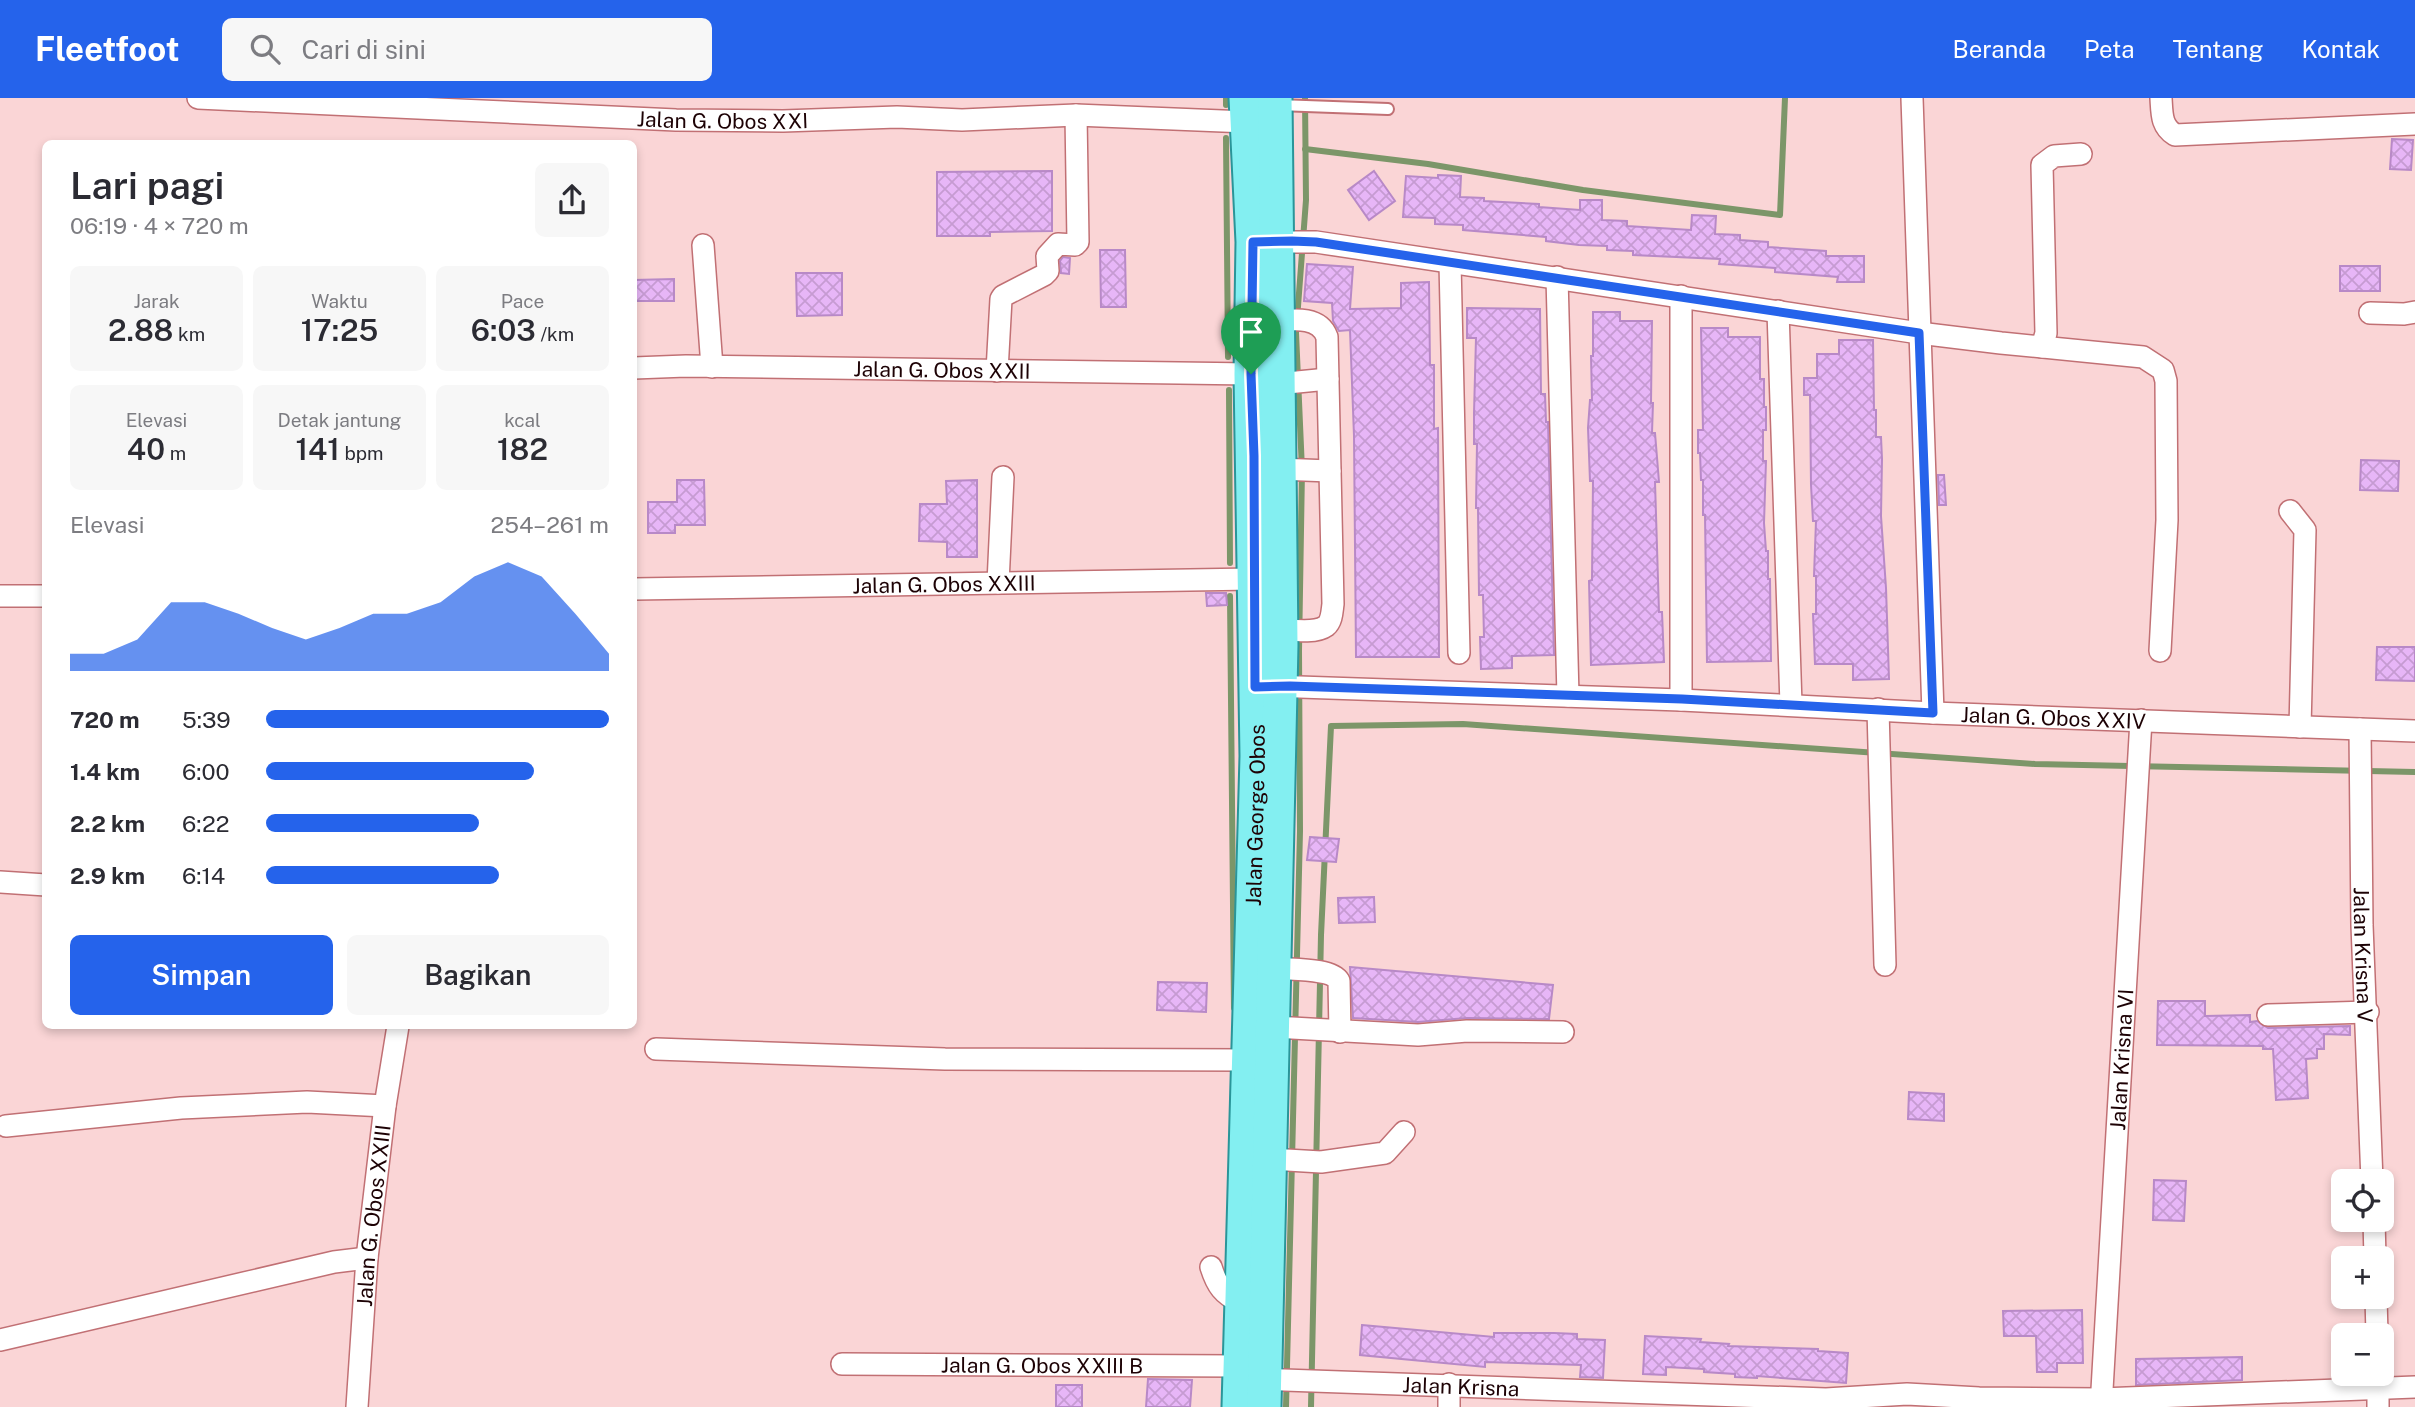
<!DOCTYPE html>
<html lang="id">
<head>
<meta charset="utf-8">
<style>
  :root { --surface:#fff; --page:#f7f7f7; --text:#2b2b33; --muted:#7c7c81; --accent:#2563eb }
  body { margin:0; font-family:"Public Sans",sans-serif; background:var(--page); color:var(--text); height:100vh; display:flex; flex-direction:column; font-size:26px; white-space:nowrap }
  * { box-sizing:border-box; margin:0 }
  p { font-size:23px; color:var(--muted) }
  .icon { flex:none; width:38px; height:38px; fill:none; stroke:currentColor; stroke-width:2; stroke-linecap:round; stroke-linejoin:round }
  .map { position:relative; flex:1; overflow:hidden }
  .details { position:absolute; left:42px; top:42px; width:595px; height:889px; display:flex; flex-direction:column; background:var(--surface); border-radius:10px; box-shadow:0 4px 10px #0003 }
  .details>* { flex:none }
  .buttons { position:absolute; left:2331px; top:1071px; display:grid; gap:14px }
  .buttons a { display:grid; place-items:center; width:63px; height:63px; border-radius:10px; background:var(--surface); box-shadow:0 4px 10px #0003; font-size:35px }
  .pin { position:absolute; display:grid; place-items:center; width:60px; height:60px; color:#fff; margin:-72px -30px; border-radius:50% 50% 50% 0; rotate:-45deg; box-shadow:0 0 7px #0007 }
  .pin .icon { rotate:45deg }
  .round { display:grid; place-items:center; flex:none; width:74px; height:74px; border-radius:10px; background:var(--page) }
  .head { display:flex; align-items:center; justify-content:space-between; height:119px; padding:0 28px }
  h1 { font-size:38px; font-weight:600; line-height:52px }
  .figures { display:grid; grid-template-columns:repeat(3,1fr); gap:10px; height:119px; padding:7px 28px }
  .figures div { display:grid; align-content:center; border-radius:10px; background:var(--page); text-align:center }
  .figures b { font-size:30px; font-weight:600 }
  .figures small { font-size:19px; font-weight:400 }
  .figures p { font-size:19px }
  .chart { height:196px; padding:14px 28px }
  .chart p { display:flex; justify-content:space-between }
  .chart svg { width:100%; height:126px; margin-top:7px; fill:var(--accent); opacity:.7 }
  .primary-button { display:flex; gap:14px; margin-top:auto; padding:14px 28px }
  .primary-button a { flex:1; height:80px; border-radius:10px; background:var(--accent); color:#fff; font-size:28px; font-weight:600; line-height:80px; text-align:center }
  .primary-button a+a { background:var(--page); color:var(--text) }
  ul { padding:0 28px; list-style:none; font-size:23px }
  li { display:grid; grid-template-columns:112px 84px 1fr; align-items:center; height:52px }
  li i { height:18px; border-radius:9px; background:var(--accent) }
  header { display:flex; align-items:center; gap:42px; box-sizing:border-box; height:98px; padding:0 35px; background:var(--accent); color:#fff }
  header strong { font-size:33px }
  nav { display:flex; gap:38px; margin-inline-start:auto; font-size:24px }
  .search { width:490px; height:63px; background:var(--page); display:flex; align-items:center; gap:18px; box-sizing:border-box; padding:0 24px; border-radius:10px; color:var(--muted); font-size:26px }
  .map>svg:first-child { display:block }
  .lines { fill:none; stroke-linecap:round; stroke-linejoin:round }
  .stream { stroke:#7c9669; stroke-width:6 }
  .building { fill:url(#building-cross-hatch); stroke:#b889c7; stroke-width:2 }
  .service-casing { stroke:#c17074; stroke-width:14 }
  .minor-casing { stroke:#c17074; stroke-width:24 }
  .primary-casing { stroke:#2a9599; stroke-width:37 }
  .service { stroke:#fff; stroke-width:10 }
  .minor { stroke:#fff; stroke-width:21 }
  .primary { stroke:#83eff1; stroke-width:33 }
  .route-casing { stroke:#fff; stroke-width:14 }
  .route { stroke:#2563eb; stroke-width:9 }
  .labels { text-anchor:middle; dominant-baseline:central; stroke-width:7; stroke-linejoin:round; paint-order:stroke }
  .street-label { font-size:21px; fill:#1d0205; stroke:#fad5d6 }
</style>
</head>
<body>
<header>
<strong>Fleetfoot</strong>
<div class="search"><svg class="icon" aria-label="search" viewBox="0 0 24 24"><circle cx="10" cy="10" r="6"/><path d="M15 15l6 6"/></svg>Cari di sini</div>
<nav><a>Beranda</a><a>Peta</a><a>Tentang</a><a>Kontak</a></nav>
</header>
<div class="map">
<svg width="2415" height="1309" viewBox="0 0 2415 1309">
  <defs>
    <pattern id="building-cross-hatch" width="8" height="8" patternUnits="userSpaceOnUse" patternTransform="scale(1.75)"><rect width="8" height="8" fill="#e7b6f7"/><path d="M0 0l8 8M0 8l8-8" fill="none" stroke="#c69bd2"/></pattern>
  </defs>
  <rect width="100%" height="100%" fill="#fad5d6"/>
  <g class="lines">
    <g class="stream">
      <path d="M1226,0V7"/>
      <path d="M1226,40L1228,259"/>
      <path d="M1305,51L1428,66L1583,92L1780,117L1785,0"/>
      <path d="M1229,292L1230,465"/>
      <path d="M1230,498L1234,910"/>
      <path d="M1286,1309L1300,733L1299,553L1302,372L1296,235L1306,102L1305,0"/>
      <path d="M1311,1309L1321,837L1331,628L1463,626L2035,666L2415,674"/>
    </g>
  </g>
  <g class="building">
    <path d="M2392,41L2413,42L2411,72L2390,71Z"/>
    <path d="M1052,73V133L990,134V138H937V74Z"/>
    <path d="M1374,73L1395,103L1369,122L1348,92Z"/>
    <path d="M1438,77L1461,78L1460,99L1484,100V103L1539,106V109L1580,112V102H1602V122L1627,123V128L1691,132L1692,117L1716,118L1715,136L1740,137V142L1768,144V149L1826,153V158H1864V184H1837L1838,179L1775,174V170L1719,166L1720,161L1633,157V153L1607,152V148L1579,147L1546,143V139L1463,132V127L1435,126V120L1403,119L1406,78L1438,80Z"/>
    <path d="M1100,152H1125L1126,209H1101Z"/>
    <path d="M1063,159L1070,160L1069,176L1061,175L1060,163Z"/>
    <path d="M1307,166L1353,169L1350,211L1401,210V185L1429,184L1430,267H1434V331L1438,330L1439,559H1356L1354,338L1350,232L1339,233L1333,223L1332,205L1304,203Z"/>
    <rect x="2340" y="168" width="40" height="25"/>
    <path d="M796,175H842V217L797,218Z"/>
    <path d="M674,181V203H634V182Z"/>
    <path d="M1467,210L1540,211L1541,296H1545L1546,324H1548L1554,557L1512,558V570L1481,571L1480,539H1484L1483,497H1479L1478,410H1476L1477,346H1474V315L1476,240H1467Z"/>
    <path d="M1593,214H1620V223H1652L1651,305H1653L1652,335H1655L1659,384H1655L1659,514H1662L1664,564L1591,567L1589,483L1592,482L1593,383H1590L1588,330L1590,302H1592L1591,258H1593Z"/>
    <path d="M1701,230H1728V239H1760V281H1764V309H1766V332H1763V363H1766L1764,425L1766,453H1768V481H1770L1771,563L1707,564L1705,417H1703V382H1701L1700,355H1698V332H1703Z"/>
    <path d="M1839,242H1873L1874,312H1876V339H1881L1882,361L1881,418L1886,490L1889,581L1853,582V566H1815L1813,516H1816V478H1814L1816,423H1813L1811,387L1810,297H1804V280H1817V256H1839Z"/>
    <path d="M2361,362L2399,363L2398,393L2360,392Z"/>
    <path d="M1938,377H1944L1946,407H1939Z"/>
    <path d="M677,382H704L705,427H675V435H648V404H677Z"/>
    <path d="M977,382V459H947V444L919,443L920,406H947L946,383Z"/>
    <path d="M1206,495H1226L1227,507L1207,508Z"/>
    <path d="M2377,549H2415V583L2376,582Z"/>
    <path d="M1310,739L1339,741L1336,764L1307,762Z"/>
    <path d="M1374,799L1375,824L1339,825L1338,800Z"/>
    <path d="M1350,869L1553,887L1549,921L1467,920L1418,924L1353,920Z"/>
    <path d="M1158,884L1207,885L1206,914L1157,912Z"/>
    <path d="M2158,903H2205V918L2250,917V924L2257,923L2268,930L2350,928V937L2324,936V951H2317V960L2306,961L2308,1000L2276,1002L2273,951H2263V948L2157,947Z"/>
    <path d="M1909,994L1944,996V1023L1908,1021Z"/>
    <path d="M2154,1082L2186,1083L2184,1123L2153,1122Z"/>
    <path d="M2082,1212L2083,1265H2057V1274H2037L2036,1238H2004L2003,1213Z"/>
    <path d="M1362,1227L1494,1239V1235H1554L1577,1236V1241L1605,1242L1603,1280L1580,1279L1581,1267L1485,1264V1269L1360,1257Z"/>
    <path d="M1645,1238L1701,1241L1700,1244L1729,1246L1728,1248L1818,1251V1253L1848,1255L1846,1285L1757,1278V1280L1735,1279V1276L1704,1274V1271L1666,1269V1277L1643,1276Z"/>
    <path d="M2242,1259V1282L2136,1287V1261Z"/>
    <path d="M1148,1281L1192,1282L1190,1309H1146Z"/>
    <rect x="1056" y="1287" width="26" height="22"/>
  </g>
  <g class="lines">
    <g class="service-casing">
      <path id="service" d="M1278,7L1388,11"/>
    </g>
    <g class="minor-casing">
      <g id="minor">
        <path id="s1" d="M198,0L676,22L783,23L897,19L962,22L1076,17L1247,24"/>
        <path d="M1912,0L1933,615"/>
        <path d="M2161,0C2162,16 2161,28 2175,37L2415,26"/>
        <path d="M1265,144H1316L1919,235L2001,245L2143,259L2163,272L2166,283L2167,422L2160,553"/>
        <path d="M703,147L712,269"/>
        <path d="M1450,165L1459,555"/>
        <path d="M1557,179L1568,598"/>
        <path d="M1681,198V602"/>
        <path d="M1778,213L1791,607"/>
        <path d="M2370,215L2404,216L2415,214"/>
        <path d="M1278,223C1296,221 1320,219 1327,239L1333,506C1332,513 1332,523 1326,528C1315,536 1292,532 1279,531"/>
        <path d="M2042,249L2046,235L2042,67L2054,58L2081,56"/>
        <path id="s2" d="M634,270L686,268L1251,276"/>
        <path d="M997,273L1001,201L1003,198L1044,177L1048,173L1047,158L1058,146L1075,147L1078,144L1076,17"/>
        <path d="M1277,286L1328,281"/>
        <path d="M1278,371L1330,373"/>
        <path d="M2290,413L2305,432L2300,629"/>
        <path d="M998,485L1003,379"/>
        <path id="s3" d="M634,491L1253,481"/>
        <path d="M0,498H46"/>
        <path id="s4" d="M1270,588L1681,602L1933,615L2415,633"/>
        <path d="M1878,611L1885,867"/>
        <path id="s5" d="M2360,631L2362,827L2372,1083"/>
        <path d="M0,784L46,787"/>
        <path d="M1275,870C1292,872 1331,870 1339,883L1340,934"/>
        <path d="M2268,917L2368,914"/>
        <path d="M1274,929L1418,937L1467,933L1563,934"/>
        <path d="M656,951L945,961L1247,962"/>
        <path d="M6,1028L181,1010L307,1004L385,1008"/>
        <path d="M1269,1061L1321,1064L1385,1055L1404,1034"/>
        <path d="M2374,1122L2375,1160"/>
        <path d="M1211,1169C1217,1188 1223,1196 1241,1205"/>
        <path d="M2376,1199L2377,1237"/>
        <path d="M0,1242L334,1164L367,1160"/>
        <path id="s6" d="M842,1266L1239,1268"/>
        <path d="M2378,1276V1309"/>
        <path id="s7" d="M1253,1281L1826,1301L1907,1296L1979,1300L2101,1301L2415,1289"/>
        <path id="s8" d="M357,1309L367,1160L385,1008L398,928"/>
        <path d="M1449,1309V1286"/>
        <path id="s9" d="M2101,1309L2141,622"/>
      </g>
    </g>
    <g class="primary-casing">
      <g id="primary">
        <path id="s10" d="M1239,1309L1257,658L1251,276L1253,144L1246,0"/>
        <path d="M1264,1309L1281,547L1275,0"/>
      </g>
    </g>
    <use href="#service" class="service"/>
    <use href="#minor" class="minor"/>
    <use href="#primary" class="primary"/>
  </g>
  <g class="lines">
    <g class="route-casing">
      <path id="route" d="M1292,143L1316,144L1919,235L1933,615L1682,601L1290,588L1255,589L1254,358L1251,276L1253,144Z"/>
    </g>
    <use href="#route" class="route"/>
  </g>
  <g class="labels">
    <g class="street-label">
      <text stroke="none"><textPath href="#s1" startOffset="525">Jalan G. Obos XXI</textPath></text>
      <text stroke="none"><textPath href="#s2" startOffset="308">Jalan G. Obos XXII</textPath></text>
      <text stroke="none"><textPath href="#s3" startOffset="310">Jalan G. Obos XXIII</textPath></text>
      <text stroke="none"><textPath href="#s4" startOffset="784">Jalan G. Obos XXIV</textPath></text>
      <text stroke="none"><textPath href="#s10" startOffset="592">Jalan George Obos</textPath></text>
      <text stroke="none"><textPath href="#s5" startOffset="226">Jalan Krisna V</textPath></text>
      <text stroke="none"><textPath href="#s9" startOffset="348">Jalan Krisna VI</textPath></text>
      <text stroke="none"><textPath href="#s8" startOffset="192">Jalan G. Obos XXIII</textPath></text>
      <text stroke="none"><textPath href="#s6" startOffset="200">Jalan G. Obos XXIII B</textPath></text>
      <text stroke="none"><textPath href="#s7" startOffset="208">Jalan Krisna</textPath></text>
    </g>
  </g>
</svg>
<div class="buttons">
<a><svg class="icon" aria-label="locate" viewBox="0 0 24 24"><circle cx="12" cy="12" r="6"/><path d="M12 2v4M12 18v4M2 12h4M18 12h4"/></svg></a>
<a>+</a>
<a>−</a>
</div>
<div class="pin" style="left:1251px;top:276px;background:#1e9e55"><svg class="icon" aria-label="arrive" viewBox="0 0 24 24"><path d="M6 21V4h12l-3 4 3 4H6"/></svg></div>
<section class="details">
<div class="head"><div><h1>Lari pagi</h1><p>06:19 · 4 × 720 m</p></div><a class="round"><svg class="icon" aria-label="share" viewBox="0 0 24 24"><path d="M12 15V3M7 8l5-5 5 5M5 13v7h14v-7"/></svg></a></div>
<div class="figures">
<div><p>Jarak</p><b>2.88<small> km</small></b></div>
<div><p>Waktu</p><b>17:25</b></div>
<div><p>Pace</p><b>6:03<small> /km</small></b></div>
</div>
<div class="figures">
<div><p>Elevasi</p><b>40<small> m</small></b></div>
<div><p>Detak jantung</p><b>141<small> bpm</small></b></div>
<div><p>kcal</p><b>182</b></div>
</div>
<div class="chart"><p><span>Elevasi</span>254–261 m</p>
<svg viewBox="0 0 160 44" preserveAspectRatio="none"><path d="M0 44V38L10 38L20 33L30 20L40 20L50 24L60 29L70 33L80 29L90 24L100 24L110 20L120 11L130 6L140 11L150 24L160 38V44z"/></svg>
</div>
<ul>
<li><b>720 m</b>5:39<i style="width:100%"></i></li>
<li><b>1.4 km</b>6:00<i style="width:78%"></i></li>
<li><b>2.2 km</b>6:22<i style="width:62%"></i></li>
<li><b>2.9 km</b>6:14<i style="width:68%"></i></li>
</ul>
<div class="primary-button"><a>Simpan</a><a>Bagikan</a></div>
</section>
</div>
</body>
</html>
